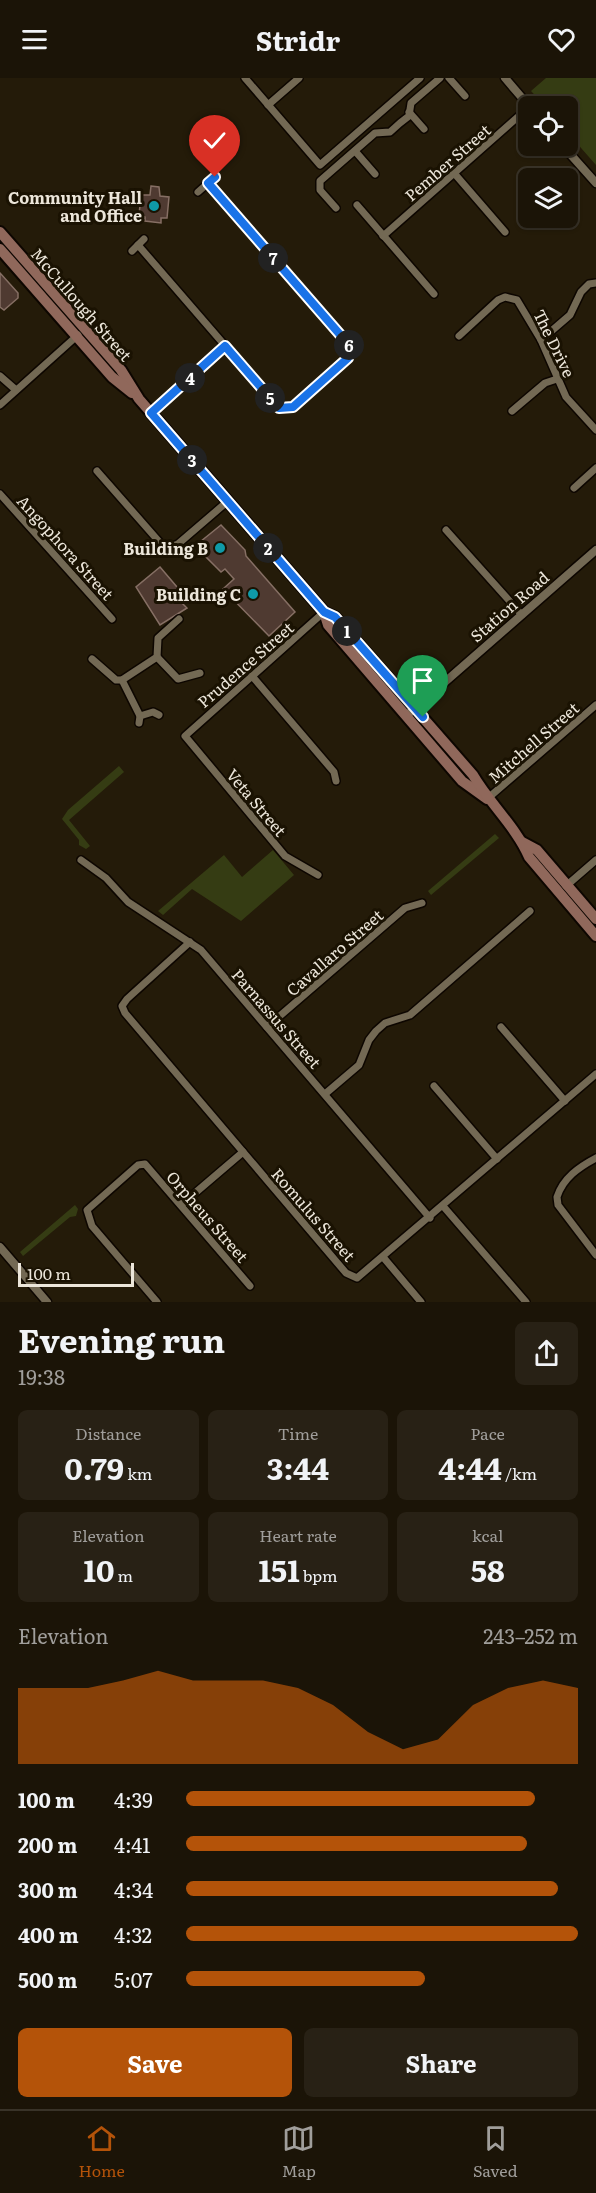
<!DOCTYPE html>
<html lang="en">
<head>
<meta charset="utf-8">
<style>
  :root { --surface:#1b1407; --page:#282115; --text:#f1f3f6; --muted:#a09e9b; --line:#393328; --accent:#b45309 }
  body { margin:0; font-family:Literata,serif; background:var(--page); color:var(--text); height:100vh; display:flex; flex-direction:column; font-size:22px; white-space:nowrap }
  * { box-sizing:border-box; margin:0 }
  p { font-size:20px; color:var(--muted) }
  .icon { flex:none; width:33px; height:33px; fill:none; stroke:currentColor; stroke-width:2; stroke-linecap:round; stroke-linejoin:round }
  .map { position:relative; height:1224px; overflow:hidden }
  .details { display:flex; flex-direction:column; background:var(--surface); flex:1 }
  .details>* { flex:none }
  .fabs { position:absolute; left:518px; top:18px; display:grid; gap:12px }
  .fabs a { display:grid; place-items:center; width:60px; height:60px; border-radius:9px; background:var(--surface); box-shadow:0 2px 4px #0004,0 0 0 2px var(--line); font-size:30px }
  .scale { position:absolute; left:18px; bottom:15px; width:116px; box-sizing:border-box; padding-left:6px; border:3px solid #ece6da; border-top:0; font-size:16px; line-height:21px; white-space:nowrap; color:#ece6da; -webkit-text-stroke:4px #1a1202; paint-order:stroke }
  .pin { position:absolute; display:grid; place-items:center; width:51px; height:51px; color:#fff; margin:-62px -26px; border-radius:50% 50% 50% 0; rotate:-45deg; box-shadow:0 0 6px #0007 }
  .pin .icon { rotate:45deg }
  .km { position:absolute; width:30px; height:30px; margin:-15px; border-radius:50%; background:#222; color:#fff; font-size:16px; line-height:30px; text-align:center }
  .round { display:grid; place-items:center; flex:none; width:63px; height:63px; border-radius:9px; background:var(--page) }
  .overview { display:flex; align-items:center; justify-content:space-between; height:102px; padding:0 18px }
  h1 { font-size:33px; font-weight:700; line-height:45px }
  .figures { display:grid; grid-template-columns:repeat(3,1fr); gap:9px; height:102px; padding:6px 18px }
  .figures div { display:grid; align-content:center; border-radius:9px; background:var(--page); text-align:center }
  .figures b { font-size:30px; font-weight:700 }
  .figures small { font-size:16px; font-weight:400 }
  .figures p { font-size:16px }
  .chart { height:168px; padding:12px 18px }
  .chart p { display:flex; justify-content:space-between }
  .chart svg { width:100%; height:108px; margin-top:6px; fill:var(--accent); opacity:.7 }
  .action { display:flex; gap:12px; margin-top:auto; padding:12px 18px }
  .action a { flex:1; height:69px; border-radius:9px; background:var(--accent); color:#fff; font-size:24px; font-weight:700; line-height:69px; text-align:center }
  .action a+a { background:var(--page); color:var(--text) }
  ul { padding:0 18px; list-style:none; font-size:20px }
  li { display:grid; grid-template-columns:96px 72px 1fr; align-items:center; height:45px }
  li i { height:15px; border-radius:8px; background:var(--accent) }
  header { display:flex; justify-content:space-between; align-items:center; height:78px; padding:0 18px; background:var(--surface); font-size:27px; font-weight:700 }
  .tab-bar { display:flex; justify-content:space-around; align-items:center; height:84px; border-top:2px solid var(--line); background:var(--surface); font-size:16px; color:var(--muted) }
  .tab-bar a { display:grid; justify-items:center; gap:3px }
  .tab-bar .active { color:var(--accent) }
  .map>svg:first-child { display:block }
  .green { fill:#353c13 }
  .building { fill:#4f3a31; stroke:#866f64; stroke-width:1.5 }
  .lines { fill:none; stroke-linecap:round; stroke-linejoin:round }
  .minor-casing { stroke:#0d0600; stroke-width:10 }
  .tertiary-casing { stroke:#0d0600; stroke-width:11 }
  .secondary-casing { stroke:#0d0600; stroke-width:14 }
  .minor { stroke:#736954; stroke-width:7 }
  .tertiary { stroke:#736954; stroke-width:8 }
  .secondary { stroke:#90685b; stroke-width:10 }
  .route-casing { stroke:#fff; stroke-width:12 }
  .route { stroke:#1a73e8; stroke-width:8 }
  .culture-dot { fill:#0f9aa8; stroke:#1a1202; stroke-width:2 }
  .labels { text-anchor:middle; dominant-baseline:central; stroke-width:6; stroke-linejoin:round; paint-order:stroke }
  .street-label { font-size:16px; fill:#ece6da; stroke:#1a1202 }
  .poi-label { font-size:16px; font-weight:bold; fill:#ece6da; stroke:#1a1202; text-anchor:end }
</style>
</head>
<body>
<header><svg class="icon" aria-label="menu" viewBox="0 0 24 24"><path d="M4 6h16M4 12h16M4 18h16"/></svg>Stridr<svg class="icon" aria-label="heart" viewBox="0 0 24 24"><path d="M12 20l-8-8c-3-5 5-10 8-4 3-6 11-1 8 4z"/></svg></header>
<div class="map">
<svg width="596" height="1224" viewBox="0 0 596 1224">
  <rect width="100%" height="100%" fill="#241b09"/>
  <g class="green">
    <path d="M546,0H596V87L567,54V28H545L531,13Z"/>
    <path d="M119,688L124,694L69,742L90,768L86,771L79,767V762L62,741L68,732Z"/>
    <path d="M495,756L499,760L431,817L428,813Z"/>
    <path d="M273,772L294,797L241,843L192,811L163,837L158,833L224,777L242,799Z"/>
    <path d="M75,1127L78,1131L76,1138L70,1139L23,1178L20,1174Z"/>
  </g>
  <g class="building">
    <path d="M151,108L159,109L160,118L169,119L167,140H161V145L145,143V139L139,137L141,117H150Z"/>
    <path d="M0,195L18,215V220L4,232L0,229Z"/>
    <path d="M221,447L245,472L246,478L295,534L269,558L223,511L234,501L225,491L221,494L195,468Z"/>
    <path d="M160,489L188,522L183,526L187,530L160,547L136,509Z"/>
  </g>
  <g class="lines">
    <g class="minor-casing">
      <g id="minor">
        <path d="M245,0L320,87L420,0"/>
        <path d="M449,0L465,18"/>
        <path d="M268,27L299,0"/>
        <path d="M409,34L424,51"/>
        <path d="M355,73L375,96"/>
        <path d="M454,95L505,154"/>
        <path d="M198,114L215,99"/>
        <path d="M357,127L434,216"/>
        <path d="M336,130L320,112V103L375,55L390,54L400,45L409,38L411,25L440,0"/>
        <path d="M383,158L528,30"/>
        <path d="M138,167L279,330L293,329L348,280L350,268L208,105"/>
        <path d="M132,173L144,161"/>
        <path d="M459,258L498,222L505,219L517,222L541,262L566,319L596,352"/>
        <path d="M541,262L570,237L581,214L589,206L596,205"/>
        <path d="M0,298L16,312"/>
        <path d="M0,327L78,257"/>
        <path d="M512,333L545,305L557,301"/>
        <path d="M151,335L225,269"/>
        <path d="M97,393L162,467L170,469L178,466L228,423"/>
        <path d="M574,410L596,390"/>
        <path d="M0,416L112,541"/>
        <path d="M446,452L522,537"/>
        <path d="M157,579L178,601L200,595"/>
        <path d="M92,581L116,602H122L157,579L158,560L179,541"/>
        <path d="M252,598L334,694L336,703"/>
        <path d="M122,602L140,638L139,645"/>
        <path d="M140,638L153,634L159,637"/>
        <path d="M487,721L596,627"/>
        <path d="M81,782L106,800L128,824L201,872L430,1140"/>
        <path d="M318,797L285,778L185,658L324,534"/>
        <path d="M566,808L596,782"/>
        <path d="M190,864L127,921L122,928L125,935L346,1195L357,1200L596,996"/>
        <path d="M267,949L405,830L422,825"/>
        <path d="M501,949L565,1023"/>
        <path d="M434,1008L497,1081"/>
        <path d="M325,1016L359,987L369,962L376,953L385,945L410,937L530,833"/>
        <path d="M596,1080C579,1089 563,1100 557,1119L558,1127L596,1177"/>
        <path d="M181,1127L243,1074"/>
        <path d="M443,1128L526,1224"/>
        <path d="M383,1179L421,1224"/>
        <path d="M157,1224L92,1148L87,1132L138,1087L145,1086L250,1208"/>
      </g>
    </g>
    <g class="tertiary-casing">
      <g id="tertiary">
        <path d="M505,0L529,28"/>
        <path d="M563,68L596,105"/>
        <path d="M406,638L596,472"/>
        <path d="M0,1169L47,1224"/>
      </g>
    </g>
    <g class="secondary-casing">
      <g id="secondary">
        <path d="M0,154L121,292L139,321L324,534L328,547L462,703L487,721"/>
        <path d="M0,171L112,299L132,315"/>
        <path d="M324,534L335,539L473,697C490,726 516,749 529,779L596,858"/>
        <path d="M522,764L537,772L596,841"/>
      </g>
    </g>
    <use href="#minor" class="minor"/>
    <use href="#tertiary" class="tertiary"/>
    <use href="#secondary" class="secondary"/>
  </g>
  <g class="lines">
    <g class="route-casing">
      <path id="route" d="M215,99L208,105L350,268L348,280L293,329L279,330L225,268L151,335L324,534L335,539L423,639"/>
    </g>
    <use href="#route" class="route"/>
  </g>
  <g class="culture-dot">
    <circle cx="154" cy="128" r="6"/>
    <circle cx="220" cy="470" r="6"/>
    <circle cx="253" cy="516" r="6"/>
  </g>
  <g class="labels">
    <g class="street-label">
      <text transform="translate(447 84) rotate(-41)">Pember Street</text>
      <text transform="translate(82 226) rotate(49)">McCullough Street</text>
      <text transform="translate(555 265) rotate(64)">The Drive</text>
      <text transform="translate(66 469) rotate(48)">Angophora Street</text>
      <text transform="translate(509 528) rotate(-41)">Station Road</text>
      <text transform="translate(245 586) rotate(-41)">Prudence Street</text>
      <text transform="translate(533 664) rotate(-41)">Mitchell Street</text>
      <text transform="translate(257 724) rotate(50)">Veta Street</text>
      <text transform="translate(334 874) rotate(-41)">Cavallaro Street</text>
      <text transform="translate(277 940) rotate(49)">Parnassus Street</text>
      <text transform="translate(314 1136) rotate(49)">Romulus Street</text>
      <text transform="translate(208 1138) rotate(49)">Orpheus Street</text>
    </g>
    <g class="poi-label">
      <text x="142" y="119">Community Hall<tspan x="142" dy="18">and Office</tspan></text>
      <text x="208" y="470">Building B</text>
      <text x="241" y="516">Building C</text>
    </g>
  </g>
</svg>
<div class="fabs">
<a><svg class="icon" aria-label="locate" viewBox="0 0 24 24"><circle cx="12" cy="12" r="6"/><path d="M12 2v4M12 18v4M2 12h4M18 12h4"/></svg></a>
<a><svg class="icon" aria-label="layers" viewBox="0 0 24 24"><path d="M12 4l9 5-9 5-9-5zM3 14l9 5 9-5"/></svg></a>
</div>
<div class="scale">100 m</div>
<div class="pin" style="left:423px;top:639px;background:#1e9e55"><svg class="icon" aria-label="arrive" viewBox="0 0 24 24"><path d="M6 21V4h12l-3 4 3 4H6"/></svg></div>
<div class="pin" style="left:215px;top:99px;background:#d93025"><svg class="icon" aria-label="check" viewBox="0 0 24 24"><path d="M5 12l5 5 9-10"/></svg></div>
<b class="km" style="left:347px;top:553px">1</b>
<b class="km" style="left:268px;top:470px">2</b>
<b class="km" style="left:192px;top:382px">3</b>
<b class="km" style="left:190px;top:300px">4</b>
<b class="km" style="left:270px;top:320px">5</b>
<b class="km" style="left:349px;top:267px">6</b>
<b class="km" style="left:273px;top:180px">7</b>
</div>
<section class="details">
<div class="overview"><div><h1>Evening run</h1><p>19:38</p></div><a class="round"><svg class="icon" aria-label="share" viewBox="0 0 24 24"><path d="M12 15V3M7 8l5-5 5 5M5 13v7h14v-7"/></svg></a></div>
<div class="figures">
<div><p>Distance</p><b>0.79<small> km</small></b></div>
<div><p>Time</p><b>3:44</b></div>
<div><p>Pace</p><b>4:44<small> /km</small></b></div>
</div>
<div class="figures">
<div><p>Elevation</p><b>10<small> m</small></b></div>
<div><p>Heart rate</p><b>151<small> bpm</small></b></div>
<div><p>kcal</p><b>58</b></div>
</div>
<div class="chart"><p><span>Elevation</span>243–252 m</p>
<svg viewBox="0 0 160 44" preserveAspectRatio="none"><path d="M0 44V13L10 13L20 13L30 10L40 6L50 10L60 10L70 10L80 13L90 20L100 31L110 38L120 34L130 20L140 13L150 10L160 13V44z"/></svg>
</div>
<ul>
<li><b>100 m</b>4:39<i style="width:89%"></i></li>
<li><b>200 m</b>4:41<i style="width:87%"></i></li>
<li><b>300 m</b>4:34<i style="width:95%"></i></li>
<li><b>400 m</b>4:32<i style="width:100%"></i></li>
<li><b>500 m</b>5:07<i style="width:61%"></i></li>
</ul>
<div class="action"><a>Save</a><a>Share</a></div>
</section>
<nav class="tab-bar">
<a class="active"><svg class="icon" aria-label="home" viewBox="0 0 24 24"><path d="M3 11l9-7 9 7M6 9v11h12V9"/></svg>Home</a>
<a><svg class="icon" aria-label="map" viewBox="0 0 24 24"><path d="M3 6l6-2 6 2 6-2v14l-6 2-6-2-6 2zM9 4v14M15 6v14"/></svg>Map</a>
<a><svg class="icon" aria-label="saved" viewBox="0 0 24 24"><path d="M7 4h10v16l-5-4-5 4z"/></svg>Saved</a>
</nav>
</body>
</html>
